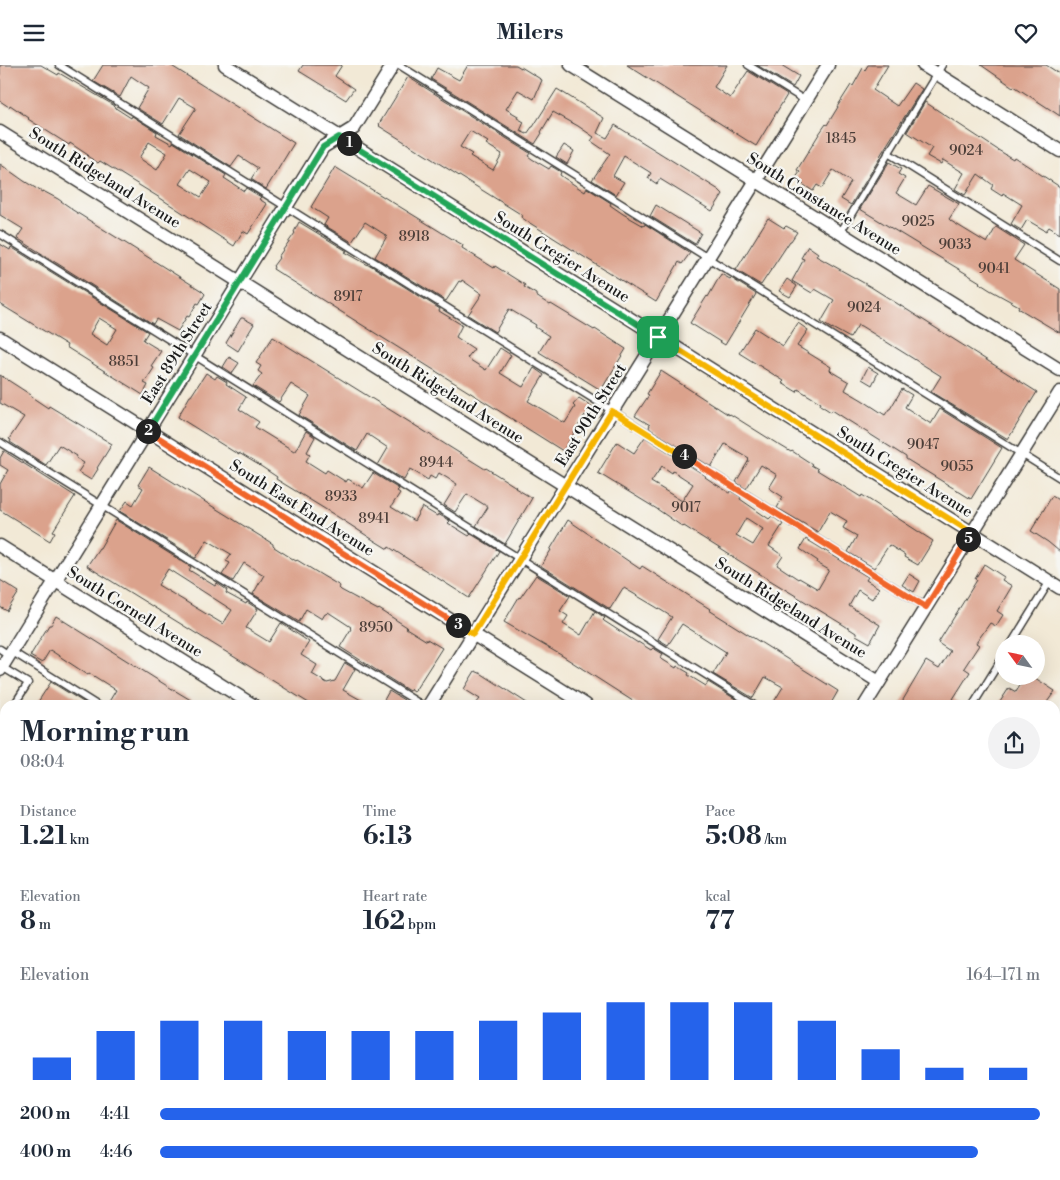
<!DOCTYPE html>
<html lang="en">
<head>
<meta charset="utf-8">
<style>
  :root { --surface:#fff; --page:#f2f2f3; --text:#1f2937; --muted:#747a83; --accent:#2563eb }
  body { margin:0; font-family:"Libre Bodoni",serif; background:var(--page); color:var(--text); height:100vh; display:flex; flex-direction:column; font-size:19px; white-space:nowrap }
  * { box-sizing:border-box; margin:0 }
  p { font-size:16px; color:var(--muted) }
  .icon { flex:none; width:28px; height:28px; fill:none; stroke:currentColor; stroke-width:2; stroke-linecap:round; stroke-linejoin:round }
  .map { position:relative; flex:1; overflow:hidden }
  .drawer { position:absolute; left:0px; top:635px; width:1060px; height:480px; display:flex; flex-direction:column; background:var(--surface); border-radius:15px 15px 0 0; box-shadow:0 5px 20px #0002 }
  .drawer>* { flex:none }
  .needle { width:32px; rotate:303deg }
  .fabs { position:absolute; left:995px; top:570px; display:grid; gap:10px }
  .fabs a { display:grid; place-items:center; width:50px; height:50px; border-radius:50%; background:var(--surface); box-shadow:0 5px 20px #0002; font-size:25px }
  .pin { position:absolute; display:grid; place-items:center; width:42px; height:42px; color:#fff; margin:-21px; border-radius:10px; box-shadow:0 2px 8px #0006 }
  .km { position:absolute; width:25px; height:25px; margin:-12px; border-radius:50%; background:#222; color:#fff; font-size:14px; line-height:25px; text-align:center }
  .round { display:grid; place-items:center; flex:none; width:52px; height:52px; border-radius:26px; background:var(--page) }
  .headline { display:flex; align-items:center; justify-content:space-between; height:85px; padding:0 20px }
  h1 { font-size:28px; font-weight:700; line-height:38px }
  .figures { display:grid; grid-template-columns:repeat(3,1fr); gap:8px; height:85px; padding:5px 20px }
  .figures div { display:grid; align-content:center }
  .figures b { font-size:25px; font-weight:700 }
  .figures small { font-size:14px; font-weight:400 }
  .figures p { font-size:14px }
  .chart { height:140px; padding:10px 20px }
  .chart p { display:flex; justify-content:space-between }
  .chart svg { width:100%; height:90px; margin-top:5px; stroke:var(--accent); stroke-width:6 }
  ul { padding:0 20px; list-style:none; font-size:16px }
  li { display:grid; grid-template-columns:80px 60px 1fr; align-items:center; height:38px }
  li i { height:12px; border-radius:6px; background:var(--accent) }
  header { display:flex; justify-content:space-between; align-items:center; height:65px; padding:0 20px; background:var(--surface); font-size:22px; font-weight:700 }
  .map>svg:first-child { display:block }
  .building { fill:#dba28c; fill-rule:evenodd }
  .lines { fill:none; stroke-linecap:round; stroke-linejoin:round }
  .lane-casing { stroke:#3c3b38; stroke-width:9 }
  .street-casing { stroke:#3c3b38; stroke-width:15 }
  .highway-casing { stroke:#3c3b38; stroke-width:26 }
  .lane { stroke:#fff; stroke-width:6 }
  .street { stroke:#fff; stroke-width:12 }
  .highway { stroke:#f6be87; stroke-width:24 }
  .split-1-casing { stroke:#fff; stroke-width:10 }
  .split-2-casing { stroke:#fff; stroke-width:10 }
  .split-3-casing { stroke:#fff; stroke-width:10 }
  .split-4-casing { stroke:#fff; stroke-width:10 }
  .split-5-casing { stroke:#fff; stroke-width:10 }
  .split-6-casing { stroke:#fff; stroke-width:10 }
  .split-1 { stroke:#22a559; stroke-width:6 }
  .split-2 { stroke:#22a559; stroke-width:6 }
  .split-3 { stroke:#f0652b; stroke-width:6 }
  .split-4 { stroke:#f5b400; stroke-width:6 }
  .split-5 { stroke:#f0652b; stroke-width:6 }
  .split-6 { stroke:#f5b400; stroke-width:6 }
  .labels { text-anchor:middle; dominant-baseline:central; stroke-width:4.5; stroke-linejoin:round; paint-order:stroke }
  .number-label { font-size:14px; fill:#4c3e38 }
  .street-label { font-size:16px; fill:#1c1c1c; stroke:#f6f6f2 }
</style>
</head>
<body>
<header><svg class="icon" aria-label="menu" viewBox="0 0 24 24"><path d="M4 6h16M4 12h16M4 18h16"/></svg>Milers<svg class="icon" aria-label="heart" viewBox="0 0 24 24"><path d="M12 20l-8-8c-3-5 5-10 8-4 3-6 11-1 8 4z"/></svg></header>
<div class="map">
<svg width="1060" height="1115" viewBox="0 0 1060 1115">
  <rect width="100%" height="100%" fill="#f6f6f2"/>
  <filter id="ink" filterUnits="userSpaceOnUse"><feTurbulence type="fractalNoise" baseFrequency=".02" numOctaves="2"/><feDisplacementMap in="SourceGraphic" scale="10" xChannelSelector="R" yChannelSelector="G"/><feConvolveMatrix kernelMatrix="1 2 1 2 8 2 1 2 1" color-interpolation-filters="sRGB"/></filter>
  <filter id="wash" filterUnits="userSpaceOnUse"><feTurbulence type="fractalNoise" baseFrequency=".0096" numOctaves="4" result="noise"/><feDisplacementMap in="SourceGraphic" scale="20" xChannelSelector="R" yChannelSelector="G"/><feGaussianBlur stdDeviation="1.12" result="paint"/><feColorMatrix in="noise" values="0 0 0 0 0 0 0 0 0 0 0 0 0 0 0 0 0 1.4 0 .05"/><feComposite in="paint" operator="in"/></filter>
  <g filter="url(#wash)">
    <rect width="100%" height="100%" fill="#f2e9d6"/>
    <g id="blocks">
      <g class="building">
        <path d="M0,0H41L58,10L59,8L115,41L114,42L131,53L132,51L157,67L156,70L172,79L173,77L226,110L224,113L244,126L246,123L261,132L259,134L267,139L248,169L243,166L234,181L160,133L100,96L98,98L87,91L88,90L70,78L69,80L28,54L29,53L10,40L9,42L0,36ZM149,77L167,88L157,105L139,93ZM190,104L211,117L201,132L180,119Z"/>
        <path d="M103,0H170L294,78L266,124L251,114L258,103L239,91L231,102L179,69L196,43L179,33L163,59L137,43L149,23L131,11L120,32L93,16Z"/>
        <path d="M303,0H342L335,11L336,12L354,24L346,35L299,6Z"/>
        <path d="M468,0H516L521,3V2L542,15L534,34L518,25L506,44L518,51L517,53L524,57L520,66L527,69L532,62H533L557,24L604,53L597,68L607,73L615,60L719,125L723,129L712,146L660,114L657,119L648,113L651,108L648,106L624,91L613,111L624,117L616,130L592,115L610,89L591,76L594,72L578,61L553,47L541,67L542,68L535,79L431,14L437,3L459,15Z"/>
        <path d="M627,0H727L714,22L730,33L748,6L787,30L756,81Z"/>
        <path d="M757,0H781L799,11L793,22Z"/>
        <path d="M868,0H888L873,25L897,41L913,18L922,24L883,86L880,91H881L851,140L841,134L851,117L833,105L822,123L817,120L813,126L795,114L800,107L797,105L819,69L826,59L827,60L838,42H837L851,20L853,21L863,3L865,5Z"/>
        <path d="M981,0H1046L1060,9V51L1045,41L1014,21L1013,22Z"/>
        <path d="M408,12L530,88L528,91L532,94L549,104L551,101L561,107L560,110L564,113L585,127L587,123L611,138L610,140L623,149L644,161L645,159L690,188L682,199L679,197L656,237L525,155L521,152L522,150L379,61L380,60L379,59ZM470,66L488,77L486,79L502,89L493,105L470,91L472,89L460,82Z"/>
        <path d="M925,37L998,85L1013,94L1014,92L1060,122V169L1049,162L1046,166L1027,155L1021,165L1011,159L1022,140L1003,128L1002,131L991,124L993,120L978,109L965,130L955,124L964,108L943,95L941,99L927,91L932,83L907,67Z"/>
        <path d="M564,80L574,86L567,99L556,92Z"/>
        <path d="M889,97L901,104L898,109L905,113L896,128L916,140L928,121L959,139L949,154L951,156L987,178L996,162L1024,180L1014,195L1060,224V268L1018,243L1019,241L990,225L979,218L980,217L860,144Z"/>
        <path d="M0,99L24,116L42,127L43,126L58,134L71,143V144L202,226L205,229L199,239L197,238L189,252L187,251L178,266L156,254L153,259L17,173L23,164L0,150Z"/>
        <path d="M335,102L449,172L463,180L462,183L494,203L495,201L525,220L524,222L536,229V231L550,240L551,239L594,265L595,264L626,284L601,325L539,287L549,271L535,262L536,260L509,244L495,267L468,250L482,229L462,215L461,217L459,216L446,236L375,192L387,171L365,157L352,177L324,160L328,153L311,142Z"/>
        <path d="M656,140L701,168L695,179L650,151Z"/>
        <path d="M768,153L784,163L786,161L797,167L791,176H790L761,220L736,205Z"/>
        <path d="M299,157L347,186L345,187L370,201V200L440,244L439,246L462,260L456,272L474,284L467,293L486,305L500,283L511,290L500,308L521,321L523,322L534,303L544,310L528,336L565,358L575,342L573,340L579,333L593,342L587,351L585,350L563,386L273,204L274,202L273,201L279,193L278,192L295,168L294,167Z"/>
        <path d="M0,179L10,185L11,182L148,267L143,275L161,286L151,301L154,303L144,318L148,320L143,330L66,282L67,280L0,239ZM99,253L117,264L107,280L90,269Z"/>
        <path d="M808,181L818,188L816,191L871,222L1037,327L1008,374L931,327L941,311L861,261L858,260L850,273L832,263V264L821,257L834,235L815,224L812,228L792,216L804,194L801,193Z"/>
        <path d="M721,209L730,214L731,213L756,229L725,280L690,258L707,231L708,232Z"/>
        <path d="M787,214L797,221L790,232L779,226Z"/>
        <path d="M241,253H243L254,259L238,286L226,278Z"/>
        <path d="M798,258L808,265L797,281L831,302L830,305L832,307L849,317L845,325L862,335L885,350L889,344H890L902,324L912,330L905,342L931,359L940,344L1002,383L971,434L906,394V392L849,356L832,345L831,347L820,340L821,338L798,324L797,327L782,318L784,316L739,288L755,263L783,281Z"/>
        <path d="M273,272L440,376L485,404L486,403L502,413L516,422L515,423L532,433L505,479L476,461L488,442L467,429L455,447L444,440L457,419L439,408L435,414L430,411L428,415L410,404L404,415L378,400L388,383L367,369L357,386L299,350L310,331L291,319L279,337L253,321L262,309L258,306L261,301L256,298Z"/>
        <path d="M229,292L239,298L232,308L223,302Z"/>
        <path d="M868,302L878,308L872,320L862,314Z"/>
        <path d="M661,306L729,350L730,349L776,378L791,387L792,386L812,399L811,400L818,404L817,405L861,432L862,430L933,476L918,500L904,492L905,490L889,480L874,503L848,487L857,471L843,463L847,456L830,446L818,467L777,443L783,432L769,423L777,410L761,400L746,424L736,417L749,395L748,394L749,393L725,379L711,402L650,364L649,362L650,360L635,351L649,330L647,329Z"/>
        <path d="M206,308L215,314L217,311L227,317L226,319L246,332L239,344L259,357L255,362L294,386H295L306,366L315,372L307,387L310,389L306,396L325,408L327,405L346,417L348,414L363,423L373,408L399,424L397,426L400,428L391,442L414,456L422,442L437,451L438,449L450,456L448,458L469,471L471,469L499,486L469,533L389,482L388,484L375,476L338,452L276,414L277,412L262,402L239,388V390L178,352L179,350L190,331H191Z"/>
        <path d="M0,310L31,330L30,331L48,343L49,341L112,379L97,403L98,404L91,415L78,407L84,398L76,393L77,391L59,380L46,400L10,377L11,375L9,374L24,352L0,338Z"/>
        <path d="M645,372L706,411L705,412L717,420L730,428L731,426L741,432L740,434L769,454L772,451L783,459L769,481L783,491L777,500L798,514L799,513L818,524L829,505L817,498L818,496L800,484L806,474L868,512L866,515L879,523L872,534L858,525L849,541L880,560L870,578L856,570V568L842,559L768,514L684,461L683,462L657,444L598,408L617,377L634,388ZM662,401L672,408L673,406L693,419L682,436L651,417ZM746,453L763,464L753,480L736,470Z"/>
        <path d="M4,386L75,431L53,466L55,467L50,476L0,445V419L8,405L0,400V393Z"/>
        <path d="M149,402L273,479V481L274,482L296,496L297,495L323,511L340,521L339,523L341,525L378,545L379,544L407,562L406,563L427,576V574L442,583L414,627L410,624L409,626L340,582L351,564L350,563L351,562L328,547L326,549H325L322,554L306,544L299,557L286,549L253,529L264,510L244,498L233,516L222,510L230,498L226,496L231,489L207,475L196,493L121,447L120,446L127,436L133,440L143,423L138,420Z"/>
        <path d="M1052,431L1060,436V487L1048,477L1031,466Z"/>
        <path d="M116,455L191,502L189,505L215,521L217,518L227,525L226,528L246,539L247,537L258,544L246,563L269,577L281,558L309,577L301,590L317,600L312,609L327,618L335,616L345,598L355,604L343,625L370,640H312L87,501L99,483H100ZM168,504L232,545L223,559L158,520Z"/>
        <path d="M568,455L640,504L642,501L710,544L709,545L838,626L830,640H772L783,622L765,612L753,633L713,609L726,587L682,559L668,580L658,574L672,552L656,542L624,523H623L610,544L541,501L551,485H550Z"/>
        <path d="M984,499L1004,512L1002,515L1012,521L997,546L1003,550L996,561L990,558L976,578L979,580L964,603L970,607L953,634L963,640H900L926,596L939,604L950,586L938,578L977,515L975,514Z"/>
        <path d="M909,509L920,516L914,527L902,520Z"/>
        <path d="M536,510L570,531L560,546L568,551L563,559L581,570L595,546L605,553L603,555L604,556L638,578V577L651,585L653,583L663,589L660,593L676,603L677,601L689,608L688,610L706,621L708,617L745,640H639L561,590L504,557L519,532L520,533Z"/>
        <path d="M0,515L19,527L7,546L0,542Z"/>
        <path d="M56,551L164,619L199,640H107L116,625L89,608L88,610L50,585L42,598L30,591L49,560H51Z"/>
        <path d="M475,606L482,609L530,640H475L480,634L464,624Z"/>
        <path d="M1026,611H1032L1055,626L1045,640H998L1009,623L1016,627Z"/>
        <path d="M51,617L88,640H36Z"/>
        <path d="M389,626L404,635L401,640H393L384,635Z"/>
      </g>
    </g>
  </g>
  <g filter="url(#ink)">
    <use href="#blocks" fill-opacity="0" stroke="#3c3b38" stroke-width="1"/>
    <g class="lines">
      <g class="lane-casing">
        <g id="lane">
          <path d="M59,0L926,542"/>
          <path d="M399,0L1060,413"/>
          <path d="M748,0L806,36"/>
          <path d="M888,88L1060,196"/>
          <path d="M840,168L942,0"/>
          <path d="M0,169L754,640"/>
          <path d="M0,377L422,640"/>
          <path d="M1011,579L1050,516"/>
          <path d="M0,584L9,590"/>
          <path d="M11,586L97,640"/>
          <path d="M2,602L28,618L14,640"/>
          <path d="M973,640L1004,590"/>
          <path d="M0,661L5,653"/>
          <path d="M0,853L5,845"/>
          <path d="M1055,858L1060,850"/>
          <path d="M0,874L5,877"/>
          <path d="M0,893L5,896"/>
          <path d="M457,1110L465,1115"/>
          <path d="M854,1110L862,1115"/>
          <path d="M0,1111L7,1115"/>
          <path d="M334,1115L337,1110"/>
          <path d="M376,1115L379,1110"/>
          <path d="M403,1115L407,1110"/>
        </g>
      </g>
      <g class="street-casing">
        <g id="street">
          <path d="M225,0L1060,523"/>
          <path d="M571,0L1060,305"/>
          <path d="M923,0L1060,86"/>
          <path d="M0,67L879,617"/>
          <path d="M0,273L586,640"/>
          <path d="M0,481L253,640"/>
          <path d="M0,605L323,82L354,63L393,0"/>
          <path d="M429,640L828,0"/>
          <path d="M865,640L1060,327"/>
          <path d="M1055,686L1060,678"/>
          <path d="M1055,933L1060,936"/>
          <path d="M0,1000L5,1003"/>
          <path d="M1055,1033L1060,1025"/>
          <path d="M175,1110L183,1115"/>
          <path d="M133,1115L136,1110"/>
          <path d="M785,1115L788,1110"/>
          <path d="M1004,1115L1007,1110"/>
        </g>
      </g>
      <g class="highway-casing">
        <g id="highway">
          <path d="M0,687L5,691"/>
          <path d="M0,770L5,773"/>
          <path d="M543,1110L551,1115"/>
          <path d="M627,1110H645"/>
          <path d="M671,1110L679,1115"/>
          <path d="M581,1115L587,1110"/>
        </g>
      </g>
      <use href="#lane" class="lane"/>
      <use href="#street" class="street"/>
      <use href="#highway" class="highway"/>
    </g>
  </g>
  <g class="lines" filter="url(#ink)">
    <g class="split-1-casing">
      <path id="split-1" d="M349,78L658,272"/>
    </g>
    <g class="split-2-casing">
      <path id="split-2" d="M148,366L323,82L339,72L349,78"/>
    </g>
    <g class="split-3-casing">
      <path id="split-3" d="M148,366L458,560"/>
    </g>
    <g class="split-4-casing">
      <path id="split-4" d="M458,560L473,569L612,346L684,391"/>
    </g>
    <g class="split-5-casing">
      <path id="split-5" d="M684,391L926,542L968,474"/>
    </g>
    <g class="split-6-casing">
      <path id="split-6" d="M658,272L972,468L968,474"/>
    </g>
    <use href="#split-1" class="split-1"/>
    <use href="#split-2" class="split-2"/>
    <use href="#split-3" class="split-3"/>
    <use href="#split-4" class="split-4"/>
    <use href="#split-5" class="split-5"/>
    <use href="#split-6" class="split-6"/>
  </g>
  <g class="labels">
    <g class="number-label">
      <text x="841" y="74">1845</text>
      <text x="966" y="86">9024</text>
      <text x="918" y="157">9025</text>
      <text x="414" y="172">8918</text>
      <text x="955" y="180">9033</text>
      <text x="994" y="204">9041</text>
      <text x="348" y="232">8917</text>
      <text x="864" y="243">9024</text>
      <text x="124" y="297">8851</text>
      <text x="923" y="380">9047</text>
      <text x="436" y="398">8944</text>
      <text x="957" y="402">9055</text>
      <text x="341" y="432">8933</text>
      <text x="686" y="443">9017</text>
      <text x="374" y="454">8941</text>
      <text x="376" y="563">8950</text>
    </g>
    <g class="street-label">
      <text transform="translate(105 113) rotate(32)">South Ridgeland Avenue</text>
      <text transform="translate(824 139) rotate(32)">South Constance Avenue</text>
      <text transform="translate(562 192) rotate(32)">South Cregier Avenue</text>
      <text transform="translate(177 288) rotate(-58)">East 89th Street</text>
      <text transform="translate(448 328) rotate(32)">South Ridgeland Avenue</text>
      <text transform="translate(591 350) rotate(-58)">East 90th Street</text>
      <text transform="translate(905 407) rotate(32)">South Cregier Avenue</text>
      <text transform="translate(302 443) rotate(32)">South East End Avenue</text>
      <text transform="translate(791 543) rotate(32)">South Ridgeland Avenue</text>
      <text transform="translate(135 547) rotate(32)">South Cornell Avenue</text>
    </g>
  </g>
</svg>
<div class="fabs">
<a><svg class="needle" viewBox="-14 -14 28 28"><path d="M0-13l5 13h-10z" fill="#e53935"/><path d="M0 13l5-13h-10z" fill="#747a83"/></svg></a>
</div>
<div class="pin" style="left:658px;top:272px;background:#1e9e55"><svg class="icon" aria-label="arrive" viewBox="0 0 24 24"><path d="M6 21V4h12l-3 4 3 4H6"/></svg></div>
<b class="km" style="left:349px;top:78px">1</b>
<b class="km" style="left:148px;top:366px">2</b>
<b class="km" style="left:458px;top:560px">3</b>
<b class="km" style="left:684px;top:391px">4</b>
<b class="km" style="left:968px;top:474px">5</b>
<section class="drawer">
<div class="headline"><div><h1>Morning run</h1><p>08:04</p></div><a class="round"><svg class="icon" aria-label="share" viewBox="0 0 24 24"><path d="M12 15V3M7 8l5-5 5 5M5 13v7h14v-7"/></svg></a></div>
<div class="figures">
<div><p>Distance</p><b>1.21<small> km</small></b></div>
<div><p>Time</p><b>6:13</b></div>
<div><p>Pace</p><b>5:08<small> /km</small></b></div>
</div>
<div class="figures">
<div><p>Elevation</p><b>8<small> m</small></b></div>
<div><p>Heart rate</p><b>162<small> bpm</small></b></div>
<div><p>kcal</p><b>77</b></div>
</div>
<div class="chart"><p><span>Elevation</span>164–171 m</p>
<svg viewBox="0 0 160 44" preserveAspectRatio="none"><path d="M5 44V33M15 44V20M25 44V15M35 44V15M45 44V20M55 44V20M65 44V20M75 44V15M85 44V11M95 44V6M105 44V6M115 44V6M125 44V15M135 44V29M145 44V38M155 44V38"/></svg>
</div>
<ul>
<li><b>200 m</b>4:41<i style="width:100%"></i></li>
<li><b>400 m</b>4:46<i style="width:93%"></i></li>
</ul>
</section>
</div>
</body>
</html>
